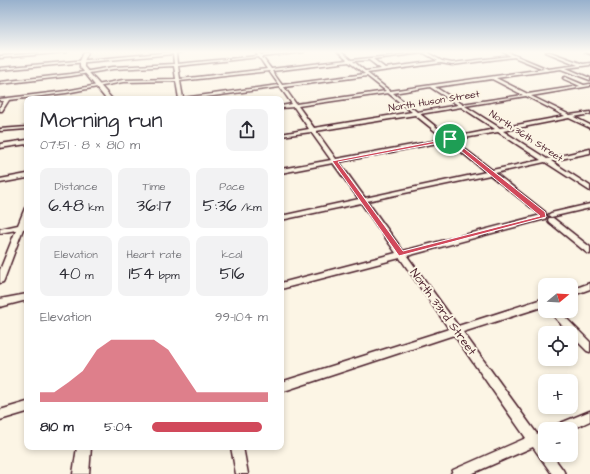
<!DOCTYPE html>
<html lang="en">
<head>
<meta charset="utf-8">
<style>
  :root { --surface:#fff; --page:#f2f2f3; --text:#2b2b33; --muted:#7c7c81; --accent:#d1495b }
  body { margin:0; font-family:"Architects Daughter",sans-serif; background:var(--page); color:var(--text); height:100vh; display:flex; flex-direction:column; font-size:15px; white-space:nowrap }
  * { box-sizing:border-box; margin:0 }
  p { font-size:13px; color:var(--muted) }
  .icon { flex:none; width:22px; height:22px; fill:none; stroke:currentColor; stroke-width:2; stroke-linecap:round; stroke-linejoin:round }
  .map { position:relative; flex:1; overflow:hidden }
  .details { position:absolute; left:24px; top:96px; width:260px; height:354px; display:flex; flex-direction:column; background:var(--surface); border-radius:8px; box-shadow:0 2px 6px #0003 }
  .details>* { flex:none }
  .needle { width:26px; rotate:72deg }
  .tools { position:absolute; left:538px; top:278px; display:grid; gap:8px }
  .tools a { display:grid; place-items:center; width:40px; height:40px; border-radius:8px; background:var(--surface); box-shadow:0 2px 6px #0003; font-size:20px }
  .pin { position:absolute; display:grid; place-items:center; width:34px; height:34px; color:#fff; margin:-17px; border:2px solid #fff; border-radius:50%; box-shadow:0 1px 4px #0007 }
  .round { display:grid; place-items:center; flex:none; width:42px; height:42px; border-radius:8px; background:var(--page) }
  .summary { display:flex; align-items:center; justify-content:space-between; height:68px; padding:0 16px }
  h1 { font-size:22px; font-weight:600; line-height:30px }
  .metrics { display:grid; grid-template-columns:repeat(3,1fr); gap:6px; height:68px; padding:4px 16px }
  .metrics div { display:grid; align-content:center; border-radius:8px; background:var(--page); text-align:center }
  .metrics b { font-size:17px; font-weight:600 }
  .metrics small { font-size:11px; font-weight:400 }
  .metrics p { font-size:11px }
  .chart { height:112px; padding:8px 16px }
  .chart p { display:flex; justify-content:space-between }
  .chart svg { width:100%; height:72px; margin-top:4px; fill:var(--accent); opacity:.7 }
  ul { padding:0 16px; list-style:none; font-size:13px }
  li { display:grid; grid-template-columns:64px 48px 1fr; align-items:center; height:30px }
  li i { height:10px; border-radius:5px; background:var(--accent) }
  .map>svg:first-child { display:block }
  .built { fill:#eee5d7 }
  .lines { fill:none; stroke-linecap:round; stroke-linejoin:round }
  .minor-casing { stroke:#4a1f2b; stroke-width:3 }
  .major-casing { stroke:#4a1f2b; stroke-width:3 }
  .minor { fill:#fcf5e5; fill-rule:evenodd }
  .major { fill:#fcf5e5; fill-rule:evenodd }
  .route { fill:#d1495b; stroke:#fff; fill-rule:evenodd }
  .labels { text-anchor:middle; dominant-baseline:central; stroke-width:4; stroke-linejoin:round; paint-order:stroke }
  .far-street-label { font-size:10px; fill:#4a1f2b; stroke:#fcf5e5 }
  .street-label { font-size:12px; fill:#4a1f2b; stroke:#fcf5e5 }
</style>
</head>
<body>
<div class="map">
<svg width="590" height="474" viewBox="0 0 590 474">
  <rect width="100%" height="100%" fill="#fcf5e5"/>
  <filter id="ink" filterUnits="userSpaceOnUse"><feTurbulence type="fractalNoise" baseFrequency=".025" numOctaves="2"/><feDisplacementMap in="SourceGraphic" scale="8" xChannelSelector="R" yChannelSelector="G"/><feConvolveMatrix kernelMatrix="1 2 1 2 8 2 1 2 1" color-interpolation-filters="sRGB"/></filter>
  <g filter="url(#ink)">
    <path class="built" d="M90,52H169L87,60Z"/>
    <g class="lines">
      <g class="minor-casing">
        <g id="minor">
          <path d="M57,52H67L0,58V56Z"/>
          <path d="M173,52H182L176,53L177,64L258,56L256,52H258L261,55L296,52H304L262,57L271,69L347,60L338,52H341L351,60L429,52L428,53L442,61L452,63L511,56L503,52H507L548,69L578,65L546,52H550L583,64L590,63V65L566,68L590,78V80L561,69L496,78L528,94L580,86L564,79L563,78L565,77L584,85L590,84V86L531,96L570,115L590,112V114L574,117L590,125V128L569,118L503,131L547,159L590,149V153L551,161L590,186V191L545,162L495,173L545,212L546,217L545,219L407,256L458,326L545,298V306L463,332L537,434L545,430V442L543,443L545,445V455H552L563,470L565,474H552L533,447L471,474H451L453,470L526,438L454,335L281,392V382L449,329L400,258L281,289V283L396,253L361,203L281,220V216L359,199L333,163L281,173V169L331,160L311,132L281,136V134L309,129L294,107L281,108V106L292,104L280,87L191,99H179L176,81L123,82L66,93L9,100L2,111H0V107L4,101H0V99L66,91L123,80L176,79L174,66L113,69L71,76L0,84V82L71,74L113,67L174,64L173,54L0,70V68ZM424,53L438,61L385,68L373,59ZM259,57L267,69L180,79L178,66ZM514,57L544,69L390,91L367,73L441,63L452,65ZM369,60L381,69L365,71L353,61ZM349,62L365,74L282,85L272,71ZM269,71L279,85L183,98L180,81ZM367,76L386,91L296,104L284,87ZM492,79L523,95L462,104L435,87ZM430,87L458,105L417,112L393,93ZM388,93L412,112L314,128L298,106ZM526,96L565,116L500,128L465,106ZM461,107L495,129L450,138L420,114ZM415,115L445,139L336,159L316,131ZM498,132L541,160L492,170L453,140ZM448,141L486,172L365,198L339,162ZM490,175L541,215L403,251L367,201Z"/>
          <path d="M585,52H590V54Z"/>
          <path d="M27,127V129L0,131V129Z"/>
          <path d="M27,140V144L0,148V144Z"/>
          <path d="M27,174V178L0,183V179Z"/>
          <path d="M590,204V208L551,217L548,215L551,213Z"/>
          <path d="M25,208H27V219L25,224H27V228L23,229L4,280L3,282L0,283V270L16,230L0,233V229L18,225Z"/>
          <path d="M549,218H553L590,247V254L587,253L549,222L548,220Z"/>
          <path d="M590,283V289L571,296V290Z"/>
          <path d="M27,294V300L0,307V299Z"/>
          <path d="M549,311H559L590,342V352L587,351L571,335V333H569Z"/>
          <path d="M27,402V412L0,420V410Z"/>
          <path d="M590,411V421L571,430L555,429L556,425Z"/>
          <path d="M231,447H243L248,474H236Z"/>
        </g>
      </g>
      <g class="major-casing">
        <g id="major">
          <path d="M84,52H88L84,61V67L112,99H106L80,67V61Z"/>
          <path d="M77,447H91L89,474H73Z"/>
        </g>
      </g>
      <use href="#minor" class="minor"/>
      <use href="#major" class="major"/>
    </g>
  </g>
  <linearGradient id="sky" x2="0" y2="1"><stop stop-color="#98b1cd"/><stop offset="0.44" stop-color="#fefaf3"/><stop offset="1" stop-color="#fefaf3" stop-opacity="0"/></linearGradient>
  <rect width="590" height="118" fill="url(#sky)"/>
  <path class="route" d="M451,138L545,212L546,217L399,256L332,161ZM449,141L540,216L403,251L338,162Z"/>
  <g class="labels">
    <g class="far-street-label">
      <text transform="translate(434 101) rotate(-9)">North Huson Street</text>
      <text transform="translate(526 136) rotate(33)">North 36th Street</text>
    </g>
    <g class="street-label">
      <text transform="translate(443 312) rotate(54)">North 33rd Street</text>
    </g>
  </g>
</svg>
<div class="tools">
<a><svg class="needle" viewBox="-14 -14 28 28"><path d="M0-13l5 13h-10z" fill="#e53935"/><path d="M0 13l5-13h-10z" fill="#7c7c81"/></svg></a>
<a><svg class="icon" aria-label="locate" viewBox="0 0 24 24"><circle cx="12" cy="12" r="6"/><path d="M12 2v4M12 18v4M2 12h4M18 12h4"/></svg></a>
<a>+</a>
<a>−</a>
</div>
<div class="pin" style="left:450px;top:139px;background:#1e9e55"><svg class="icon" aria-label="arrive" viewBox="0 0 24 24"><path d="M6 21V4h12l-3 4 3 4H6"/></svg></div>
<section class="details">
<div class="summary"><div><h1>Morning run</h1><p>07:51 · 8 × 810 m</p></div><a class="round"><svg class="icon" aria-label="share" viewBox="0 0 24 24"><path d="M12 15V3M7 8l5-5 5 5M5 13v7h14v-7"/></svg></a></div>
<div class="metrics">
<div><p>Distance</p><b>6.48<small> km</small></b></div>
<div><p>Time</p><b>36:17</b></div>
<div><p>Pace</p><b>5:36<small> /km</small></b></div>
</div>
<div class="metrics">
<div><p>Elevation</p><b>40<small> m</small></b></div>
<div><p>Heart rate</p><b>154<small> bpm</small></b></div>
<div><p>kcal</p><b>516</b></div>
</div>
<div class="chart"><p><span>Elevation</span>99–104 m</p>
<svg viewBox="0 0 160 44" preserveAspectRatio="none"><path d="M0 44V38L10 38L20 32L30 25L40 12L50 6L60 6L70 6L80 6L90 12L100 25L110 38L120 38L130 38L140 38L150 38L160 38V44z"/></svg>
</div>
<ul>
<li><b>810 m</b>5:04<i style="width:95%"></i></li>
</ul>
</section>
</div>
</body>
</html>
